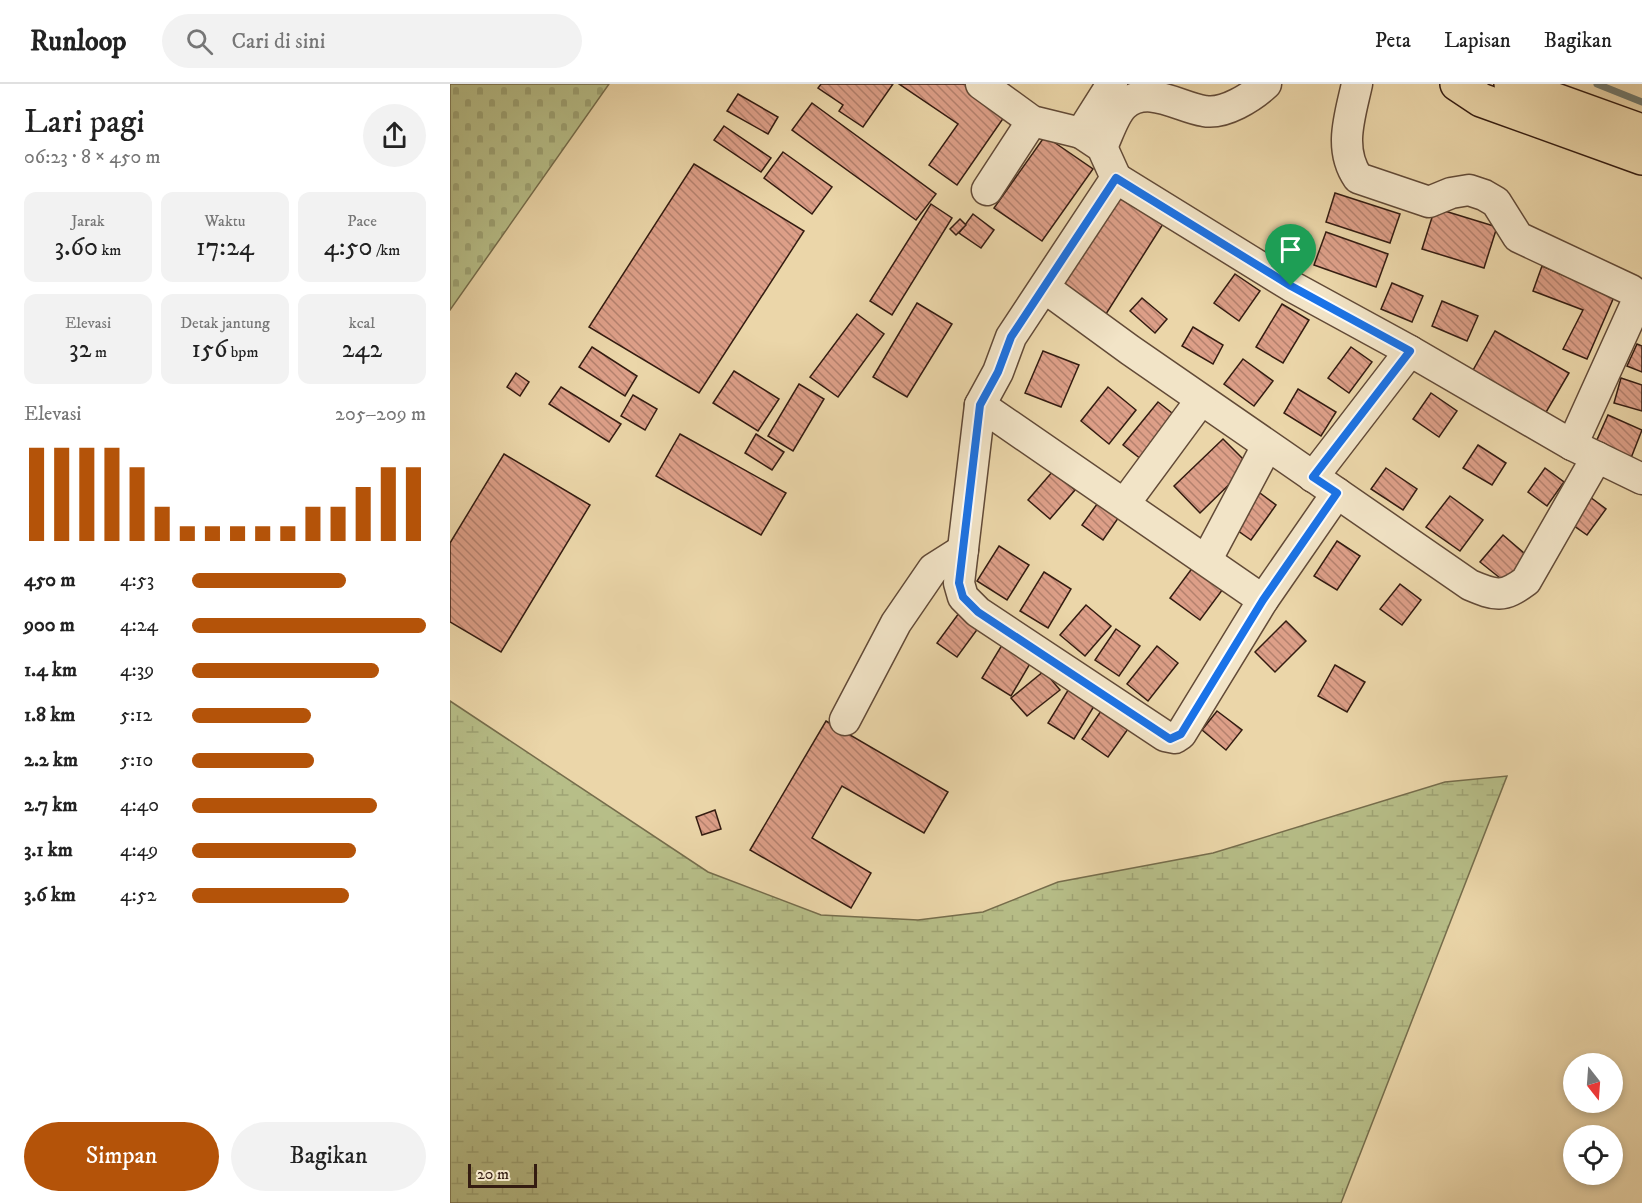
<!DOCTYPE html>
<html lang="id">
<head>
<meta charset="utf-8">
<style>
  :root { --surface:#fff; --page:#f2f2f2; --text:#222; --muted:#767676; --line:#e0e0e0; --accent:#b45309 }
  body { margin:0; font-family:"IM FELL DW Pica",serif; background:var(--page); color:var(--text); height:100vh; display:flex; flex-direction:column; font-size:22px; white-space:nowrap }
  * { box-sizing:border-box; margin:0 }
  p { font-size:20px; color:var(--muted) }
  .icon { flex:none; width:33px; height:33px; fill:none; stroke:currentColor; stroke-width:2; stroke-linecap:round; stroke-linejoin:round }
  .map { position:relative; flex:1; overflow:hidden }
  .sheet { display:flex; flex-direction:column; background:var(--surface); width:450px }
  .sheet>* { flex:none }
  .needle { width:39px; rotate:163deg }
  .tools { position:absolute; left:1113px; top:969px; display:grid; gap:12px }
  .tools a { display:grid; place-items:center; width:60px; height:60px; border-radius:50%; background:var(--surface); box-shadow:0 3px 9px #0003; font-size:30px }
  .scale { position:absolute; left:18px; bottom:15px; width:69px; box-sizing:border-box; padding-left:6px; border:3px solid #341c11; border-top:0; font-size:16px; line-height:21px; white-space:nowrap; color:#341c11; -webkit-text-stroke:4px #f2e4c7; paint-order:stroke }
  .pin { position:absolute; display:grid; place-items:center; width:51px; height:51px; color:#fff; margin:-62px -26px; border-radius:50% 50% 50% 0; rotate:-45deg; box-shadow:0 0 6px #0007 }
  .pin .icon { rotate:45deg }
  .round { display:grid; place-items:center; flex:none; width:63px; height:63px; border-radius:32px; background:var(--page) }
  .overview { display:flex; align-items:center; justify-content:space-between; height:102px; padding:0 24px }
  h1 { font-size:33px; font-weight:600; line-height:45px }
  .stats { display:grid; grid-template-columns:repeat(3,1fr); gap:9px; height:102px; padding:6px 24px }
  .stats div { display:grid; align-content:center; border-radius:12px; background:var(--page); text-align:center }
  .stats b { font-size:26px; font-weight:600 }
  .stats small { font-size:16px; font-weight:400 }
  .stats p { font-size:16px }
  .chart { height:168px; padding:12px 24px }
  .chart p { display:flex; justify-content:space-between }
  .chart svg { width:100%; height:108px; margin-top:6px; stroke:var(--accent); stroke-width:6 }
  .button { display:flex; gap:12px; margin-top:auto; padding:12px 24px }
  .button a { flex:1; height:69px; border-radius:36px; background:var(--accent); color:#fff; font-size:24px; font-weight:600; line-height:69px; text-align:center }
  .button a+a { background:var(--page); color:var(--text) }
  ul { padding:0 24px; list-style:none; font-size:20px }
  li { display:grid; grid-template-columns:96px 72px 1fr; align-items:center; height:45px }
  li i { height:15px; border-radius:8px; background:var(--accent) }
  header { display:flex; align-items:center; gap:36px; box-sizing:border-box; height:84px; padding:0 30px; background:var(--surface); border-bottom:2px solid var(--line) }
  header strong { font-size:28px }
  nav { display:flex; gap:33px; margin-inline-start:auto; font-size:21px }
  .search { width:420px; height:54px; background:var(--page); display:flex; align-items:center; gap:15px; box-sizing:border-box; padding:0 21px; border-radius:33px; color:var(--muted); font-size:22px }
  main { display:flex; flex:1; min-height:0 }
  .map>svg:first-child { display:block }
  .wetland { fill:url(#wetland-marsh); stroke:#766d4c; stroke-width:1.5 }
  .cemetery { fill:url(#cemetery-stones); stroke:#766d4c; stroke-width:1.5 }
  .lines { fill:none; stroke-linecap:round; stroke-linejoin:round }
  .stream { stroke:#717a6f; stroke-width:7 }
  .building { fill:url(#building-back-hatch); stroke:#341c11; stroke-width:1.5 }
  .minor-casing { stroke:#624a37; stroke-width:33 }
  .highway-casing { stroke:#341c11; stroke-width:36 }
  .minor { stroke:#f2e4c7; stroke-width:30 }
  .highway { stroke:#ebd6a9; stroke-width:33 }
  .route-casing { stroke:#fff; stroke-width:12 }
  .route { stroke:#1a73e8; stroke-width:8 }
</style>
</head>
<body>
<header>
<strong>Runloop</strong>
<div class="search"><svg class="icon" aria-label="search" viewBox="0 0 24 24"><circle cx="10" cy="10" r="6"/><path d="M15 15l6 6"/></svg>Cari di sini</div>
<nav><a>Peta</a><a>Lapisan</a><a>Bagikan</a></nav>
</header>
<main>
<section class="sheet">
<div class="overview"><div><h1>Lari pagi</h1><p>06:23 · 8 × 450 m</p></div><a class="round"><svg class="icon" aria-label="share" viewBox="0 0 24 24"><path d="M12 15V3M7 8l5-5 5 5M5 13v7h14v-7"/></svg></a></div>
<div class="stats">
<div><p>Jarak</p><b>3.60<small> km</small></b></div>
<div><p>Waktu</p><b>17:24</b></div>
<div><p>Pace</p><b>4:50<small> /km</small></b></div>
</div>
<div class="stats">
<div><p>Elevasi</p><b>32<small> m</small></b></div>
<div><p>Detak jantung</p><b>156<small> bpm</small></b></div>
<div><p>kcal</p><b>242</b></div>
</div>
<div class="chart"><p><span>Elevasi</span>205–209 m</p>
<svg viewBox="0 0 160 44" preserveAspectRatio="none"><path d="M5 44V6M15 44V6M25 44V6M35 44V6M45 44V14M55 44V30M65 44V38M75 44V38M85 44V38M95 44V38M105 44V38M115 44V30M125 44V30M135 44V22M145 44V14M155 44V14"/></svg>
</div>
<ul>
<li><b>450 m</b>4:53<i style="width:66%"></i></li>
<li><b>900 m</b>4:24<i style="width:100%"></i></li>
<li><b>1.4 km</b>4:39<i style="width:80%"></i></li>
<li><b>1.8 km</b>5:12<i style="width:51%"></i></li>
<li><b>2.2 km</b>5:10<i style="width:52%"></i></li>
<li><b>2.7 km</b>4:40<i style="width:79%"></i></li>
<li><b>3.1 km</b>4:49<i style="width:70%"></i></li>
<li><b>3.6 km</b>4:52<i style="width:67%"></i></li>
</ul>
<div class="button"><a>Simpan</a><a>Bagikan</a></div>
</section>
<div class="map">
<svg width="1192" height="1119" viewBox="0 0 1192 1119">
  <defs>
    <pattern id="wetland-marsh" width="20" height="14" patternUnits="userSpaceOnUse" patternTransform="scale(1.5)"><rect width="20" height="14" fill="#b7be88"/><path d="M1 5h8M5 5V1M11 12h8M15 12V8" fill="none" stroke="#9ea374"/></pattern>
    <pattern id="cemetery-stones" width="16" height="16" patternUnits="userSpaceOnUse" patternTransform="scale(1.5)"><rect width="16" height="16" fill="#b7be88"/><path d="M2 7V4a2 2 0 0 1 4 0v3zM10 15v-3a2 2 0 0 1 4 0v3z" fill="#9ea374"/></pattern>
    <pattern id="building-back-hatch" width="6" height="6" patternUnits="userSpaceOnUse" patternTransform="scale(1.5)"><rect width="6" height="6" fill="#dd9f88"/><path d="M-1 5l2 2M0 0l6 6M5-1l2 2" fill="none" stroke="#b4816e"/></pattern>
  </defs>
  <rect width="100%" height="100%" fill="#ebd6a9"/>
  <filter id="stains"><feTurbulence type="fractalNoise" baseFrequency=".00333" numOctaves="4"/><feColorMatrix values="0 0 0 0 .2 0 0 0 0 .09 0 0 0 0 .02 0 0 0 .5 -.17"/></filter>
  <radialGradient id="worn" r=".72"><stop offset=".6" stop-color="#630" stop-opacity="0"/><stop offset="1" stop-color="#630" stop-opacity=".3"/></radialGradient>
  <path class="wetland" d="M0,617L258,788L371,831L468,836L533,828L608,798L763,769L995,698L1057,692L891,1119H0Z"/>
  <path class="cemetery" d="M0,0H159L0,226Z"/>
  <g class="lines">
    <path class="stream" d="M1147,0L1192,18"/>
  </g>
  <g class="building">
    <path d="M371,0H443L413,43L389,27L393,21L368,4Z"/>
    <path d="M449,0H520L559,26L507,101L479,81L508,40Z"/>
    <path d="M288,10L328,33L318,50L277,27Z"/>
    <path d="M362,19L486,110L466,136L342,46Z"/>
    <path d="M274,42L321,74L311,88L264,56Z"/>
    <path d="M595,52L643,85L592,157L544,124Z"/>
    <path d="M333,68L382,103L362,130L314,94Z"/>
    <path d="M244,80L354,147L249,309L139,243Z"/>
    <path d="M661,109L713,140L656,230L604,198Z"/>
    <path d="M885,109L950,130L940,159L876,138Z"/>
    <path d="M481,120L502,134L442,231L420,217Z"/>
    <path d="M985,124L1047,143L1034,184L972,165Z"/>
    <path d="M523,130L544,146L531,164L509,149Z"/>
    <path d="M510,135L516,141L506,151L500,145Z"/>
    <path d="M876,148L938,170L926,203L864,181Z"/>
    <path d="M1092,182L1164,213L1137,275L1113,265L1133,226L1083,207Z"/>
    <path d="M785,190L810,207L789,237L764,219Z"/>
    <path d="M942,199L973,212L962,238L931,225Z"/>
    <path d="M692,214L717,235L705,249L680,227Z"/>
    <path d="M992,217L1028,232L1017,257L982,242Z"/>
    <path d="M467,219L502,240L457,313L423,293Z"/>
    <path d="M832,220L859,236L833,279L806,263Z"/>
    <path d="M407,230L434,250L388,313L360,293Z"/>
    <path d="M743,243L773,261L763,280L732,262Z"/>
    <path d="M1045,247L1119,289L1095,330L1022,288Z"/>
    <path d="M1187,260L1192,262V288L1177,282Z"/>
    <path d="M142,263L187,292L175,312L129,283Z"/>
    <path d="M901,263L922,278L899,309L878,294Z"/>
    <path d="M593,267L629,281L611,323L575,309Z"/>
    <path d="M793,275L823,297L804,322L774,300Z"/>
    <path d="M284,287L329,315L308,347L263,319Z"/>
    <path d="M66,289L79,298L70,312L57,303Z"/>
    <path d="M1171,294L1192,301V327L1164,319Z"/>
    <path d="M349,300L374,315L343,367L318,352Z"/>
    <path d="M111,303L171,340L159,358L99,320Z"/>
    <path d="M658,303L686,326L659,360L631,337Z"/>
    <path d="M848,305L886,328L871,352L834,329Z"/>
    <path d="M981,309L1007,327L989,353L963,335Z"/>
    <path d="M183,311L207,325L195,346L171,332Z"/>
    <path d="M708,318L731,336L696,379L673,361Z"/>
    <path d="M1158,331L1192,346L1181,374L1146,358Z"/>
    <path d="M230,350L336,409L311,451L206,392Z"/>
    <path d="M306,350L334,368L322,386L295,369Z"/>
    <path d="M773,355L799,381L750,429L724,402Z"/>
    <path d="M1028,361L1056,379L1042,401L1013,384Z"/>
    <path d="M54,370L140,421L51,568L0,538V459Z"/>
    <path d="M936,384L967,405L953,426L921,405Z"/>
    <path d="M1095,384L1114,398L1097,422L1078,408Z"/>
    <path d="M603,387L625,406L600,435L578,416Z"/>
    <path d="M810,409L826,421L801,456L784,444Z"/>
    <path d="M1136,410L1156,425L1137,451L1117,437Z"/>
    <path d="M1000,412L1033,436L1010,467L976,443Z"/>
    <path d="M650,416L671,430L653,456L632,441Z"/>
    <path d="M1053,451L1081,475L1060,502L1030,478Z"/>
    <path d="M887,457L910,472L887,506L864,492Z"/>
    <path d="M549,462L579,481L557,516L527,497Z"/>
    <path d="M746,479L776,501L750,536L720,514Z"/>
    <path d="M594,488L621,505L598,544L570,527Z"/>
    <path d="M950,500L971,516L952,541L930,525Z"/>
    <path d="M636,521L661,542L635,572L610,551Z"/>
    <path d="M509,529L529,543L507,573L487,559Z"/>
    <path d="M836,537L856,557L825,588L805,568Z"/>
    <path d="M666,545L690,562L669,592L645,576Z"/>
    <path d="M552,561L581,578L561,612L532,594Z"/>
    <path d="M707,562L728,579L698,617L677,600Z"/>
    <path d="M885,581L915,598L897,628L868,612Z"/>
    <path d="M594,587L610,606L577,632L561,614Z"/>
    <path d="M620,603L646,619L624,655L598,639Z"/>
    <path d="M651,627L678,645L658,673L632,655Z"/>
    <path d="M767,627L792,646L776,666L752,646Z"/>
    <path d="M376,637L498,708L474,749L392,702L362,754L421,789L401,824L300,766Z"/>
    <path d="M265,726L271,745L252,751L246,733Z"/>
  </g>
  <g class="lines">
    <g class="minor-casing">
      <g id="minor">
        <path d="M531,0L582,37L631,49"/>
        <path d="M662,0L631,49L652,63L666,94L561,253L548,288L530,321L509,499L513,513L528,528L715,652L725,654L731,650L813,516L887,409"/>
        <path d="M907,0C900,32 888,65 908,94L979,118L1001,109L1019,106L1034,111L1046,118L1068,153L1181,206L1186,213L1185,222L1122,361"/>
        <path d="M652,63C658,51 664,30 674,21C697,0 729,23 754,27C774,31 802,13 816,0"/>
        <path d="M666,94L841,202L960,267L1122,361L1192,395"/>
        <path d="M537,106L582,37"/>
        <path d="M595,204L680,266L1020,501C1046,512 1053,514 1076,497L1147,373"/>
        <path d="M530,321L813,516"/>
        <path d="M863,393L960,267"/>
        <path d="M675,419L751,316"/>
        <path d="M757,475L817,362"/>
        <path d="M395,636L446,539L483,485L513,466"/>
      </g>
    </g>
    <g class="highway-casing">
      <g id="highway">
        <path d="M1007,0L1031,16L1192,74"/>
        <path d="M1061,0L1192,47"/>
      </g>
    </g>
    <use href="#minor" class="minor"/>
    <use href="#highway" class="highway"/>
  </g>
  <g class="lines">
    <g class="route-casing">
      <path id="route" d="M666,94L841,202L960,267L863,393L887,409L813,516L731,650L720,655L528,528L513,513L509,499L530,321L548,288L561,253Z"/>
    </g>
    <use href="#route" class="route"/>
  </g>
  <rect width="100%" height="100%" filter="url(#stains)"/>
  <rect width="100%" height="100%" fill="url(#worn)"/>
</svg>
<div class="tools">
<a><svg class="needle" viewBox="-14 -14 28 28"><path d="M0-13l5 13h-10z" fill="#e53935"/><path d="M0 13l5-13h-10z" fill="#767676"/></svg></a>
<a><svg class="icon" aria-label="locate" viewBox="0 0 24 24"><circle cx="12" cy="12" r="6"/><path d="M12 2v4M12 18v4M2 12h4M18 12h4"/></svg></a>
</div>
<div class="scale">20 m</div>
<div class="pin" style="left:841px;top:202px;background:#1e9e55"><svg class="icon" aria-label="arrive" viewBox="0 0 24 24"><path d="M6 21V4h12l-3 4 3 4H6"/></svg></div>
</div>
</main>
</body>
</html>
